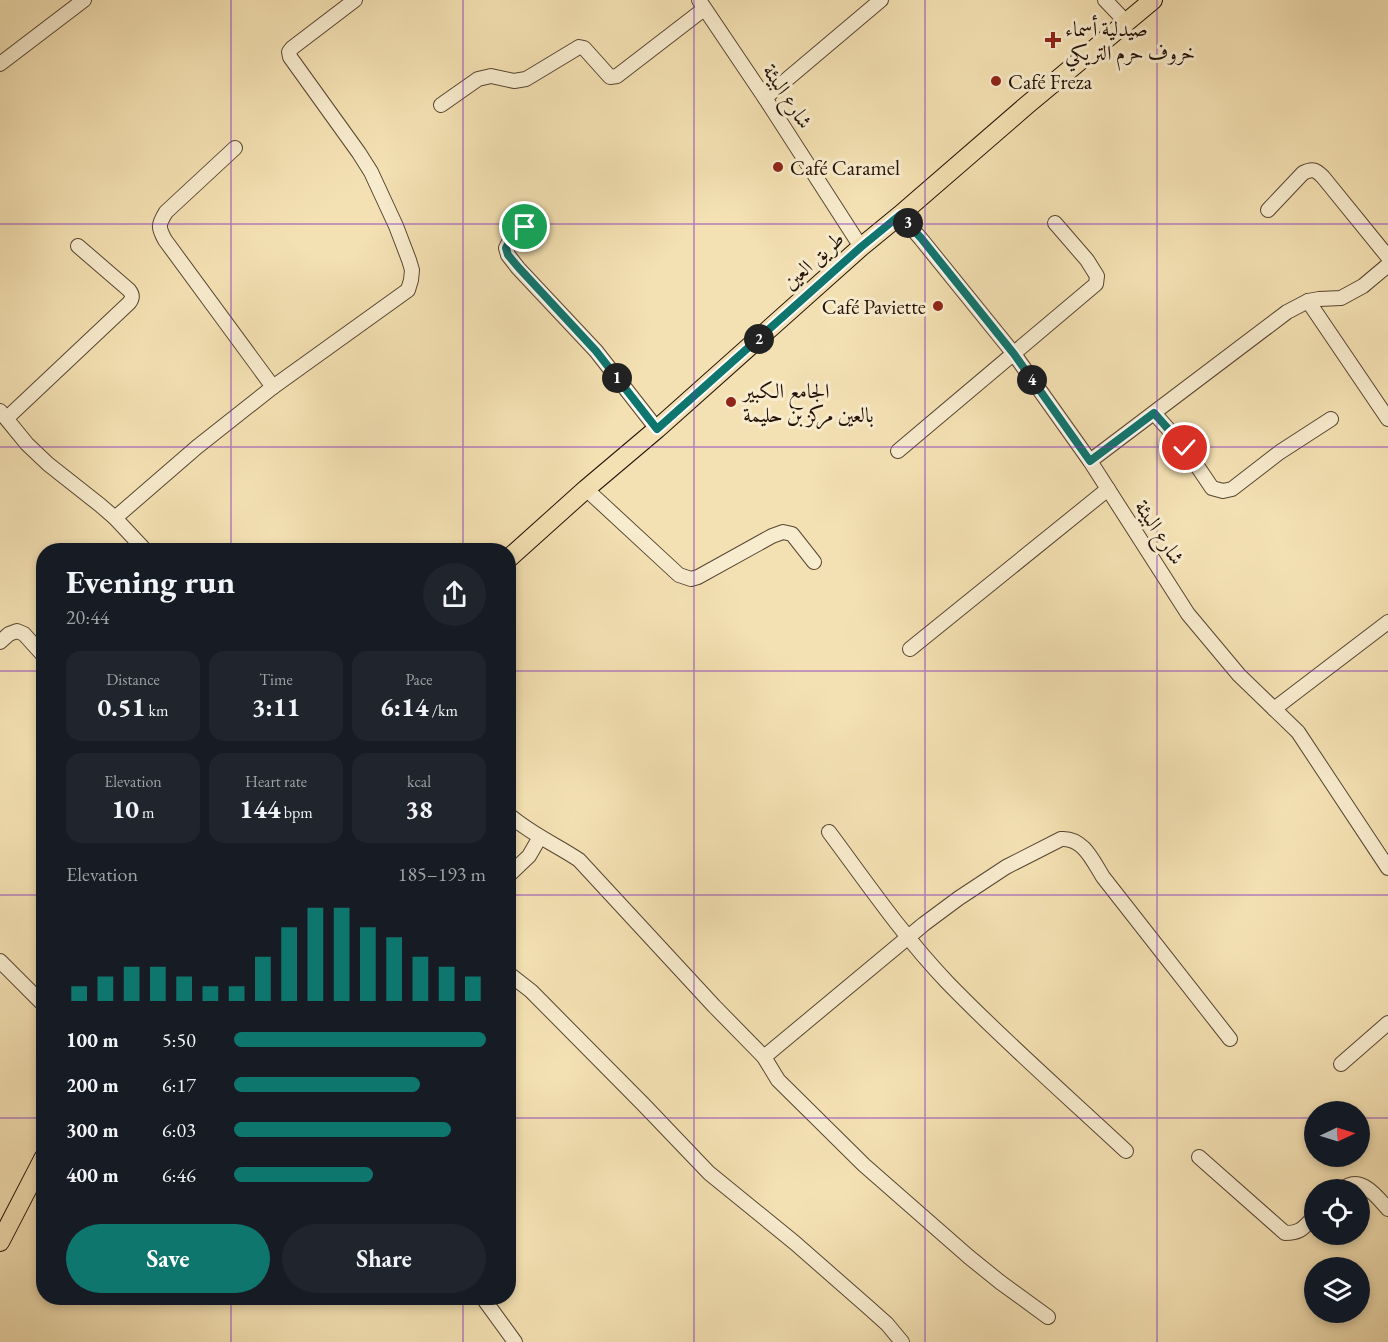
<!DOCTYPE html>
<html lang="en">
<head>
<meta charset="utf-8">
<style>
  :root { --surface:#171b24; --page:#20242c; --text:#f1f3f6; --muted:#9ea1a6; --accent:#0f766e }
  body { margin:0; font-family:"EB Garamond",Amiri,serif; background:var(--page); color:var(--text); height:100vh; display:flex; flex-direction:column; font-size:22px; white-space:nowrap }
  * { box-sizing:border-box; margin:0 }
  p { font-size:20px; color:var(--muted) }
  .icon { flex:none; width:33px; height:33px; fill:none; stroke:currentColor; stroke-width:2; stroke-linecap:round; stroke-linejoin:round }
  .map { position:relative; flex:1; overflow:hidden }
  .details { position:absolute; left:36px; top:543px; width:480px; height:762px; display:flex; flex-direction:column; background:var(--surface); border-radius:24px; box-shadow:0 3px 9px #0003 }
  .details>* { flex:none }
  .needle { width:39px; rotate:86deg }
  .tools { position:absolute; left:1304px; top:1101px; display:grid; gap:12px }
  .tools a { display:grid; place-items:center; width:66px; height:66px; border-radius:50%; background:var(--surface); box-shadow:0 3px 9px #0003; font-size:30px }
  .pin { position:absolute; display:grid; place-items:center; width:51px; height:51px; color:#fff; margin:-26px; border:3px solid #fff; border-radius:50%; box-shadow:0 2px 6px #0007 }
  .km { position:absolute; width:30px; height:30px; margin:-15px; border-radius:50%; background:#222; color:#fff; font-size:16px; line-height:30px; text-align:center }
  .round { display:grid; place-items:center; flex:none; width:63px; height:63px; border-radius:32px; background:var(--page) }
  .headline { display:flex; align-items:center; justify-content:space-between; height:102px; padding:0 30px }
  h1 { font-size:33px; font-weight:700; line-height:45px }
  .stats { display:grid; grid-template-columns:repeat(3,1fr); gap:9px; height:102px; padding:6px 30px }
  .stats div { display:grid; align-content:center; border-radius:15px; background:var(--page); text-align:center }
  .stats b { font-size:26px; font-weight:700 }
  .stats small { font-size:16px; font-weight:400 }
  .stats p { font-size:16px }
  .chart { height:168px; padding:12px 30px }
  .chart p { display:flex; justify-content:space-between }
  .chart svg { width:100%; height:108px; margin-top:6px; stroke:var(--accent); stroke-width:6 }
  .primary-button { display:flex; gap:12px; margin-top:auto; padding:12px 30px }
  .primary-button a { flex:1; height:69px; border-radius:36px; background:var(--accent); color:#fff; font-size:24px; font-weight:700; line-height:69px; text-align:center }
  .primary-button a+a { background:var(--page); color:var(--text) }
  ul { padding:0 30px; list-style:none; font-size:20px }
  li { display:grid; grid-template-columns:96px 72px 1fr; align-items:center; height:45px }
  li i { height:15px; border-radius:8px; background:var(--accent) }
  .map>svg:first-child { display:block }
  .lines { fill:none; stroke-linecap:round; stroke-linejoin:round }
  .minor-casing { stroke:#574632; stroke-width:16 }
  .major-casing { stroke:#231207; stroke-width:20 }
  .minor { stroke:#f8ecce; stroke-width:14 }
  .major { stroke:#f4e1b3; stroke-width:18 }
  .route-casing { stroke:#fff; stroke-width:12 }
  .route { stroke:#0f766e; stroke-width:8 }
  .grid { fill:none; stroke:#7b2cbf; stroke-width:1.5; stroke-opacity:0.55 }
  .poi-dot { fill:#8f2418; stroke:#f8ecce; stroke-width:2 }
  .labels { text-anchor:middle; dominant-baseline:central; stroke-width:6; stroke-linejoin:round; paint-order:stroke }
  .poi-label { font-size:21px; fill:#231207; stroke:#f8ecce; text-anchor:start }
  .street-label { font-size:21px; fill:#231207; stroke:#f8ecce }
</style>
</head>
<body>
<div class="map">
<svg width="1388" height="1342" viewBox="0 0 1388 1342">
  <rect width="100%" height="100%" fill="#f4e1b3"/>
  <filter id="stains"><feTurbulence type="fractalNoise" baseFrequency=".00333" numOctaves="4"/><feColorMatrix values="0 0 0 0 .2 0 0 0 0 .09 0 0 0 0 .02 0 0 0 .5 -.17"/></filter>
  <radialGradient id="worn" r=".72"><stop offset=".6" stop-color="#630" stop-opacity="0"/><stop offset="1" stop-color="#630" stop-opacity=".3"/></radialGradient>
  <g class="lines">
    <g class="minor-casing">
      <g id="minor">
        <path d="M699,0L765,98L861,247"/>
        <path d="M1105,0L1126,22"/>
        <path d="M0,64L84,0"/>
        <path d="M765,98L881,0"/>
        <path d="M441,105L478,79L491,76L514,81L526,79L579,47L584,48L610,77L617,76L704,9"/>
        <path d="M235,148L166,212C158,225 158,227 165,240L273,387"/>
        <path d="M1268,210L1303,173C1313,168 1316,170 1323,177L1388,257"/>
        <path d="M900,215L921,239L1014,354L1090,461L1188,614L1239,675L1298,732L1388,868"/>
        <path d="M525,227L509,242L506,248L508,255L518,268L596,351L657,429"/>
        <path d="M1308,301L1388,419"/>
        <path d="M0,411L27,444L48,464L100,505L115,518L145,550"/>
        <path d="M1154,413L1185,448L1212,488L1223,491L1232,489L1280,452L1331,419"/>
        <path d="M7,418L129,303C133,298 133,295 129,290L78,246"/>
        <path d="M898,451L1096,284L1097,276L1087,260L1055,223"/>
        <path d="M1090,461L1287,312L1308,301L1319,299L1341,298L1363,286L1388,265"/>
        <path d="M586,489L679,575L691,579L698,577L772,536L783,532L792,534L814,562"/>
        <path d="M115,518L197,447L273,387L408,290L411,280L412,270L409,260L396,226L371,172L359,153L290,57L289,52L292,48L355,0"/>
        <path d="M0,642L9,634L17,631L24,634L43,655"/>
        <path d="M910,649L1108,489"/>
        <path d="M1274,709L1388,622"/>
        <path d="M508,814C529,833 555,844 579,860L714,1006L764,1057L778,1080L864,1165L969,1257L1000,1282L1048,1317"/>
        <path d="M829,832C867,883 903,936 947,982C1004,1041 1066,1095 1126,1151"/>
        <path d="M508,876L529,856L540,837"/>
        <path d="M0,961L44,1005"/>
        <path d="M508,973L531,991L643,1104L709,1173L795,1243L868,1307L887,1324L902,1342"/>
        <path d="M764,1057L924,924L959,898L1006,867L1061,839C1083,837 1093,861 1103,877L1230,1039"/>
        <path d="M1341,1064L1388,1023"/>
        <path d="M1199,1157L1285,1233C1301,1233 1303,1228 1314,1217"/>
        <path d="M1342,1190C1360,1173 1377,1197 1388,1209"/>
        <path d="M483,1298L515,1342"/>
      </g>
    </g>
    <g class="major-casing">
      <g id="major">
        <path d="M508,559L586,489L657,429L861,247L900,215L1027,105L1153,0"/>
        <path d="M0,1242L44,1157"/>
      </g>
    </g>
    <use href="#minor" class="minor"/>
    <use href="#major" class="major"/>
  </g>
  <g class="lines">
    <g class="route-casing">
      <path id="route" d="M525,227L509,242L506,248L508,255L519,268L596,351L657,429L861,247L900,215L921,238L1014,354L1090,461L1154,413L1185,448"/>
    </g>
    <use href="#route" class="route"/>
  </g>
  <path class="grid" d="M231,0V550M463,0V550M694,0V1342M925,0V1342M1157,0V1342M0,224H1388M0,447H1388M0,671H44M508,671H1388M0,895H44M508,895H1388M0,1118H44M508,1118H1314M1359,1118H1388M231,1298V1342M463,1298V1342"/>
  <g class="poi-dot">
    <path d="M1050 31h6v6h6v6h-6v6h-6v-6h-6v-6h6z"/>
    <circle cx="996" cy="81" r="6"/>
    <circle cx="778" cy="167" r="6"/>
    <circle cx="938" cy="306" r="6"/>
    <circle cx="731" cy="402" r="6"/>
  </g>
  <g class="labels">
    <g class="poi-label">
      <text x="1065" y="28">صيدلية أسماء<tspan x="1065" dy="24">خروف حرم التريكي</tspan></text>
      <text x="1008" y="81">Café Freza</text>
      <text x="790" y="167">Café Caramel</text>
      <text x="926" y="306" text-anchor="end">Café Paviette</text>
      <text x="743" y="390">الجامع الكبير<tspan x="743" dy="24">بالعين مركز بن حليمة</tspan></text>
    </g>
    <g class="street-label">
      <text transform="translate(788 96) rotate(57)">شارع البيئة</text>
      <text transform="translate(813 260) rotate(-42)">طريق العين</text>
      <text transform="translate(1160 532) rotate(57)">شارع البيئة</text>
    </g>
  </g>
  <rect width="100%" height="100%" filter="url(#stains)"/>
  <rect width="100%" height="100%" fill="url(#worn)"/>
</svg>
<div class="tools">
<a><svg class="needle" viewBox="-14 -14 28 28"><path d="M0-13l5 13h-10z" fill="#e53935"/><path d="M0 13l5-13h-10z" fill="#9ea1a6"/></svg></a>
<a><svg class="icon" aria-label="locate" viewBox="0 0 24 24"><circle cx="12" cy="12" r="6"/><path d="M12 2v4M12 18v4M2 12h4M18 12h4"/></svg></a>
<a><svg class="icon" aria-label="layers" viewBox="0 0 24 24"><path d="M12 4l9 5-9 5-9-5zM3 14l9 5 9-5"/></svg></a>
</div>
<div class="pin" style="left:525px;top:227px;background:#1e9e55"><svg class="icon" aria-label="arrive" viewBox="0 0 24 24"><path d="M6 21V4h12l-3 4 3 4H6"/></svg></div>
<div class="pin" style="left:1185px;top:448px;background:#d93025"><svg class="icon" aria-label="check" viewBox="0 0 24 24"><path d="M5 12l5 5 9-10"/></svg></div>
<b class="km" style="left:617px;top:378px">1</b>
<b class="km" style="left:759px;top:339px">2</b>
<b class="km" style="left:908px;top:223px">3</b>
<b class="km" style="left:1032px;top:380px">4</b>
<section class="details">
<div class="headline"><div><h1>Evening run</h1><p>20:44</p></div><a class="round"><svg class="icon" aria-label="share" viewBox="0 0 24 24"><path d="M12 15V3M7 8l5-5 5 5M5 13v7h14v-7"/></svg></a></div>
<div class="stats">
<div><p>Distance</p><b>0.51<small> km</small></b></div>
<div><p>Time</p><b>3:11</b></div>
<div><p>Pace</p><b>6:14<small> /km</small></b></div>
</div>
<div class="stats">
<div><p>Elevation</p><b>10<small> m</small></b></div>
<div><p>Heart rate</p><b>144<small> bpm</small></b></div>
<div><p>kcal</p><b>38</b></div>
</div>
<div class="chart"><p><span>Elevation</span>185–193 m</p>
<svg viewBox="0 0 160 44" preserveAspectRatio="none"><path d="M5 44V38M15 44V34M25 44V30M35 44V30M45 44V34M55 44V38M65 44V38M75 44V26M85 44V14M95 44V6M105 44V6M115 44V14M125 44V18M135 44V26M145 44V30M155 44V34"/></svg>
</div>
<ul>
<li><b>100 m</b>5:50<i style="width:100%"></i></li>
<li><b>200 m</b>6:17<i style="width:74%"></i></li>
<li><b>300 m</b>6:03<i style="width:86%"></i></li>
<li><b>400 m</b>6:46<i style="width:55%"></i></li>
</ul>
<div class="primary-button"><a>Save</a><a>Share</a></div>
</section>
</div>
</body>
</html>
